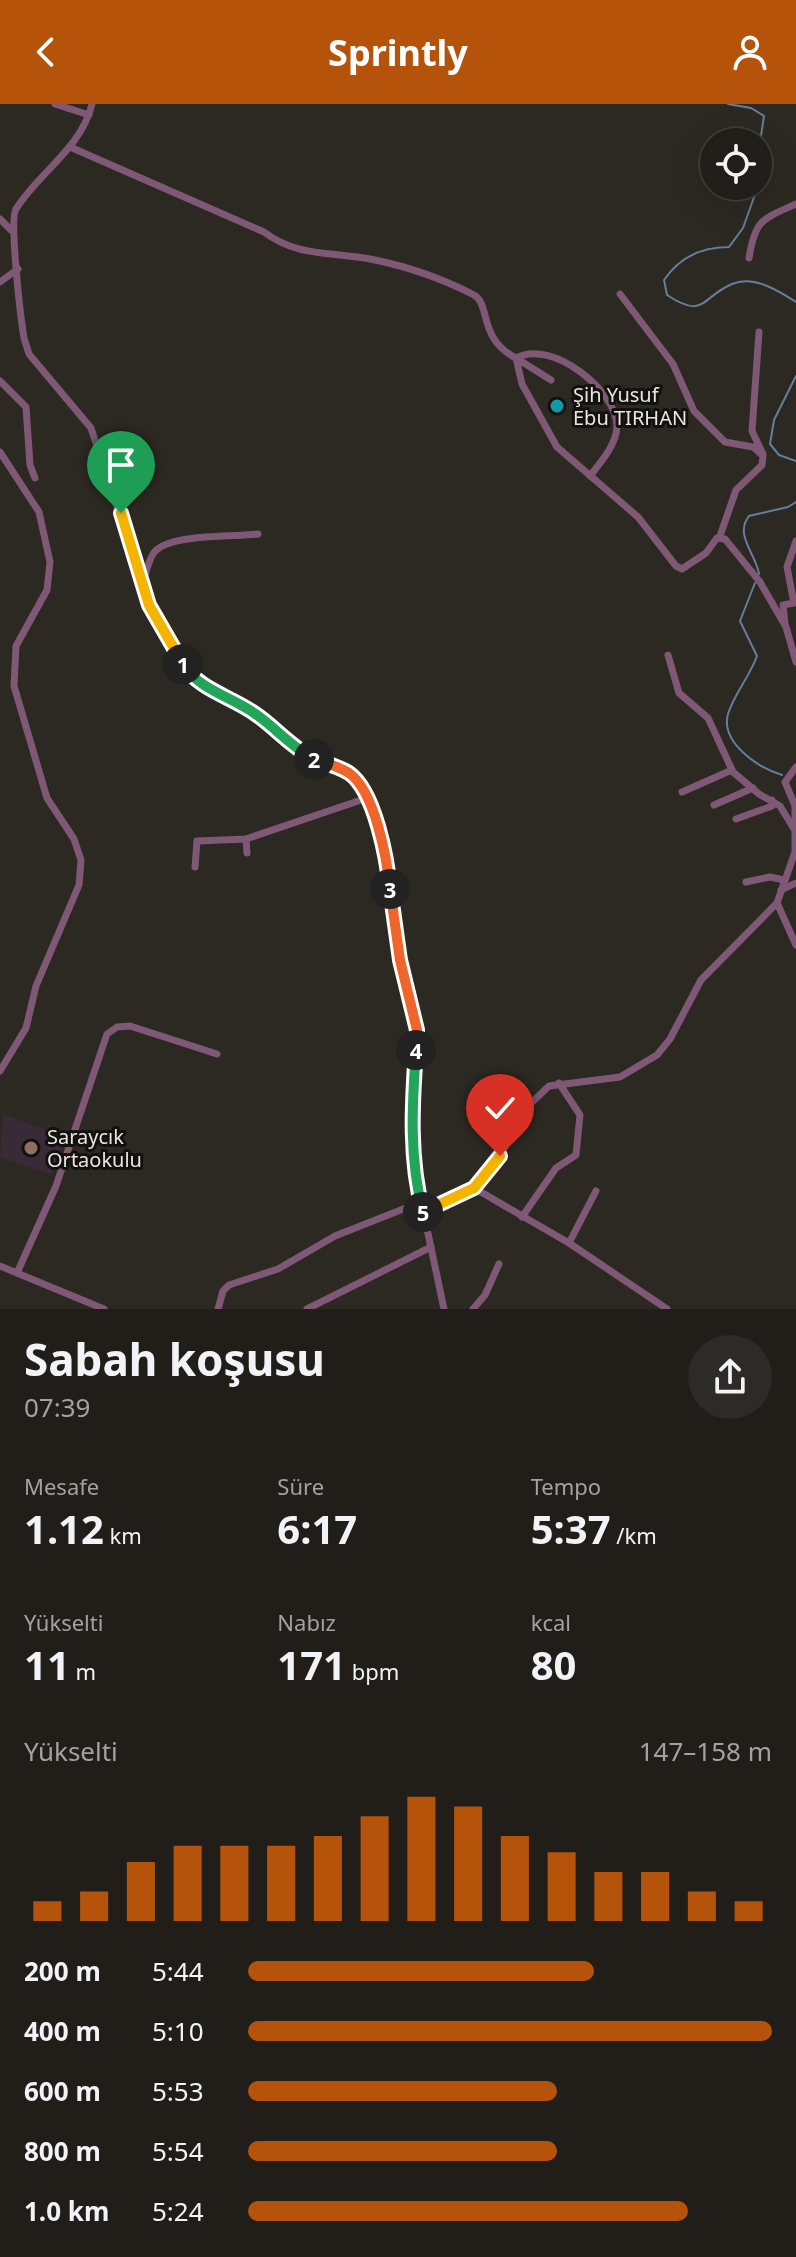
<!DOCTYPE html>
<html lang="tr">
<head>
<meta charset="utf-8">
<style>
  :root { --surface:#211e1a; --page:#2d2b27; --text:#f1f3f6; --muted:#a2a2a2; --line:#3e3c39; --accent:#b45309 }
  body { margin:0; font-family:"Noto Sans",sans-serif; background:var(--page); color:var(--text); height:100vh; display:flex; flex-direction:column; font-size:30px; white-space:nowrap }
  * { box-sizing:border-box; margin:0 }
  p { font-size:26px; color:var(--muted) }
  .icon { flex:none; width:44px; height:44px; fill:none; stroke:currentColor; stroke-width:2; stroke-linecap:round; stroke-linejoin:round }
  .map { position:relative; height:1205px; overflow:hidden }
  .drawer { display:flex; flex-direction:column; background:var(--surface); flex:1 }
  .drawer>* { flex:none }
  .tools { position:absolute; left:700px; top:24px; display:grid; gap:16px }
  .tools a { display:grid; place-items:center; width:72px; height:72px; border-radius:50%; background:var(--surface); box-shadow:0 8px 32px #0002,0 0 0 2px var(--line); font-size:40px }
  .pin { position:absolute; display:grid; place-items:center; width:68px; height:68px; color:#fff; margin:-82px -34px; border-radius:50% 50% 50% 0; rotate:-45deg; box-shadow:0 0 8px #0007 }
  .pin .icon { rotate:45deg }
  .km { position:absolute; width:40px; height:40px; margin:-20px; border-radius:50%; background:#222; color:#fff; font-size:22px; line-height:40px; text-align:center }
  .round { display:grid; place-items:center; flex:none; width:84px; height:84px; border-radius:42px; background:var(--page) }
  .headline { display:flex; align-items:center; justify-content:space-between; height:136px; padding:0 24px }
  h1 { font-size:44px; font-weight:700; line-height:60px }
  .stats { display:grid; grid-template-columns:repeat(3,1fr); gap:12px; height:136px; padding:8px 24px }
  .stats div { display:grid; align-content:center }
  .stats b { font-size:40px; font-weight:700 }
  .stats small { font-size:22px; font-weight:400 }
  .stats p { font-size:22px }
  .chart { height:224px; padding:16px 24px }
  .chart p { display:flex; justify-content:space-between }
  .chart svg { width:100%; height:144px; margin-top:8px; stroke:var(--accent); stroke-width:6 }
  ul { padding:0 24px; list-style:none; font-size:26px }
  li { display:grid; grid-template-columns:128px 96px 1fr; align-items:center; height:60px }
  li i { height:20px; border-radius:10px; background:var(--accent) }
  header { display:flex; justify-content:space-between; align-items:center; height:104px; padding:0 24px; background:var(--accent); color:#fff; font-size:36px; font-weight:700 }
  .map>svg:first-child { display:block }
  .education { fill:#392a37 }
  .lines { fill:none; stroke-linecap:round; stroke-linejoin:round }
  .stream { stroke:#647e9c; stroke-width:2 }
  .minor { stroke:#7e5874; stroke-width:7 }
  .split-1-casing { stroke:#fff; stroke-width:16 }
  .split-2-casing { stroke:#fff; stroke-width:16 }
  .split-3-casing { stroke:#fff; stroke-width:16 }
  .split-4-casing { stroke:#fff; stroke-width:16 }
  .split-5-casing { stroke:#fff; stroke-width:16 }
  .split-6-casing { stroke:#fff; stroke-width:16 }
  .split-1 { stroke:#f5b400; stroke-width:10 }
  .split-2 { stroke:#22a559; stroke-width:10 }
  .split-3 { stroke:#f0652b; stroke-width:10 }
  .split-4 { stroke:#f0652b; stroke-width:10 }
  .split-5 { stroke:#22a559; stroke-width:10 }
  .split-6 { stroke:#f5b400; stroke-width:10 }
  .culture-dot { fill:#0f9aa8; stroke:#13110e; stroke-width:3 }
  .education-dot { fill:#8d6e63; stroke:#13110e; stroke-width:3 }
  .labels { text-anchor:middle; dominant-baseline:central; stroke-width:6; stroke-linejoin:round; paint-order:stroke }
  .poi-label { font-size:20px; fill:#e8e5e2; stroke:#13110e; text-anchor:start }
</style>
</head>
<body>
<header><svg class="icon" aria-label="back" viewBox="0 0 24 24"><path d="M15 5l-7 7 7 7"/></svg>Sprintly<svg class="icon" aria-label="person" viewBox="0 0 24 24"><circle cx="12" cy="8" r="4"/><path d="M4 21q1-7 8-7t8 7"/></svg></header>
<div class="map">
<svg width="796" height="1205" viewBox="0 0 796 1205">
  <rect width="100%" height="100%" fill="#2c2822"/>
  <path class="education" d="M3,1010L65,1033L53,1068L50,1070L0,1054Z"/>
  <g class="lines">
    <g class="stream">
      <path d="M728,0L751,4L764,12L759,45L762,69L758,81"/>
      <path d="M758,82L743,124L729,143C701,143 679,154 664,176L667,191C705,216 701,193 732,180C754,171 779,187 796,198"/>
      <path d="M796,272L774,316L770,340L779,351L796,357"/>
      <path d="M759,470C756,450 734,431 749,412L788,403L796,398"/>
      <path d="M755,479L740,517L757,552C750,572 734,590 728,610C720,639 759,664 782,671"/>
    </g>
    <g class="minor">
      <path d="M55,0L89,11"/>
      <path d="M92,0C81,45 39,68 16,105C9,116 21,216 24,234L29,250L91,324L149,501L189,570L211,586L252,607L296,645L350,670L367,694L388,762L400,856L417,926L411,1008L415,1068L444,1205"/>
      <path d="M70,43L264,128C298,154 334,147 375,156C409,163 443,175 474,191C491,201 478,235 516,254C552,234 618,288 617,323C616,341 601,358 590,372"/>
      <path d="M0,115L11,126"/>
      <path d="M749,154C755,116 762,115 796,100"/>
      <path d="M0,178L18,165"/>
      <path d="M620,190L673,260L694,307L725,338L753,343L763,352L762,361L736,386L720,432"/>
      <path d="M759,228L752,327L763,350"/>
      <path d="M551,276L516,254L522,280L557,343L638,413L676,462L682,465L706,449L717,434L725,435L760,478L786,523L796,558"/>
      <path d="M0,277L26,303L30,361L35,374"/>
      <path d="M0,348L39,408L50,458L47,486L16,542L14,582L47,694L74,735L81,756L79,781L36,882L26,924L0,967"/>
      <path d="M142,479C146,470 148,458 153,450C165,429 237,433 258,430"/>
      <path d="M785,520L783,501L794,499L787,463L796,437"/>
      <path d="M668,551L679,589L708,614L733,668L759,690L780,702L794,725"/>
      <path d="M796,663L785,678L795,702V748L777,799L796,841"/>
      <path d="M682,688L732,666"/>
      <path d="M714,701L753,684"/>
      <path d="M736,715L772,702V696"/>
      <path d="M246,735L247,749"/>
      <path d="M195,763L197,737L246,735L367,694"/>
      <path d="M746,778L770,773L784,776"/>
      <path d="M781,786L796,779"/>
      <path d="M474,1084L569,1139L667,1205"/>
      <path d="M423,1108L474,1084L500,1052L527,1003L549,982L620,973L657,951L670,935L701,876L777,799"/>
      <path d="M522,1113L556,1064L576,1051L580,1011L559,979"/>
      <path d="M569,1139L596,1087"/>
      <path d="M0,1162L104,1205"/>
      <path d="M17,1169L56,1082L107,930L117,923L130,922L217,950"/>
      <path d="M218,1205L223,1187L229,1181L278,1165L335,1132L421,1098"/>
      <path d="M307,1205L431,1143"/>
      <path d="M473,1205L485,1191L499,1160"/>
    </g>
  </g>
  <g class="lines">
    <g class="split-1-casing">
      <path id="split-1" d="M121,409L149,501L183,560"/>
    </g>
    <g class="split-2-casing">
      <path id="split-2" d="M183,560C199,586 230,592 254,609C275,623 291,643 314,655"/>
    </g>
    <g class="split-3-casing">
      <path id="split-3" d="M314,655C325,659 338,662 349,669C375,687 387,755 390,785"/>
    </g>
    <g class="split-4-casing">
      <path id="split-4" d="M390,785L400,856L417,926L416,946"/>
    </g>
    <g class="split-5-casing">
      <path id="split-5" d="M416,946C412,1001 409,1055 423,1108"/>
    </g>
    <g class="split-6-casing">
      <path id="split-6" d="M423,1108L474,1084L500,1052"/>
    </g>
    <use href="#split-1" class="split-1"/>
    <use href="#split-2" class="split-2"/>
    <use href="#split-3" class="split-3"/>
    <use href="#split-4" class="split-4"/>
    <use href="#split-5" class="split-5"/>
    <use href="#split-6" class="split-6"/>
  </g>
  <circle class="culture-dot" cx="557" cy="302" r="8"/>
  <circle class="education-dot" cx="31" cy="1044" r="8"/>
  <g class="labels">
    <g class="poi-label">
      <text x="573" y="290">Şih Yusuf<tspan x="573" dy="23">Ebu TIRHAN</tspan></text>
      <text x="47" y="1032">Saraycık<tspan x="47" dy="23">Ortaokulu</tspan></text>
    </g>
  </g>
</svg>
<div class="tools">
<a><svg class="icon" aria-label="locate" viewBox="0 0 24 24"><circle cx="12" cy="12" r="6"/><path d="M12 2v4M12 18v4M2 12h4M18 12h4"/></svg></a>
</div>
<div class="pin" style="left:121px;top:409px;background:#1e9e55"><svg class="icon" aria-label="arrive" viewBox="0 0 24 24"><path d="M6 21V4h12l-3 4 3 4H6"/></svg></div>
<div class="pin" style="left:500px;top:1052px;background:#d93025"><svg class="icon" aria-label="check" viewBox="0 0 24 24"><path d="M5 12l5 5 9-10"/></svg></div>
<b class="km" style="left:183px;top:560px">1</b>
<b class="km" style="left:314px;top:655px">2</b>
<b class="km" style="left:390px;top:785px">3</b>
<b class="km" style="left:416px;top:946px">4</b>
<b class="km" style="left:423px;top:1108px">5</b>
</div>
<section class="drawer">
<div class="headline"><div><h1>Sabah koşusu</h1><p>07:39</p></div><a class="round"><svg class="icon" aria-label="share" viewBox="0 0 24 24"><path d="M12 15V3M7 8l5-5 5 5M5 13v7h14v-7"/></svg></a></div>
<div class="stats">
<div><p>Mesafe</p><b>1.12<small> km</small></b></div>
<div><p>Süre</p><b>6:17</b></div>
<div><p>Tempo</p><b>5:37<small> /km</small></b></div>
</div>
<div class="stats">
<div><p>Yükselti</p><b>11<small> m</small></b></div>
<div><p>Nabız</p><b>171<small> bpm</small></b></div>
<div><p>kcal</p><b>80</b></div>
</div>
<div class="chart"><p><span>Yükselti</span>147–158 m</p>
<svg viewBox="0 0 160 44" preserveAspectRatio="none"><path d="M5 44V38M15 44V35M25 44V26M35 44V21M45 44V21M55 44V21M65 44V18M75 44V12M85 44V6M95 44V9M105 44V18M115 44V23M125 44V29M135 44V29M145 44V35M155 44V38"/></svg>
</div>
<ul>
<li><b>200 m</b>5:44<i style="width:66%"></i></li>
<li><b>400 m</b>5:10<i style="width:100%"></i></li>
<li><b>600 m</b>5:53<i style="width:59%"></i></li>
<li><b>800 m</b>5:54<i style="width:59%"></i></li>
<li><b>1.0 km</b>5:24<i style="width:84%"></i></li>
</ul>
</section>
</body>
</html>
